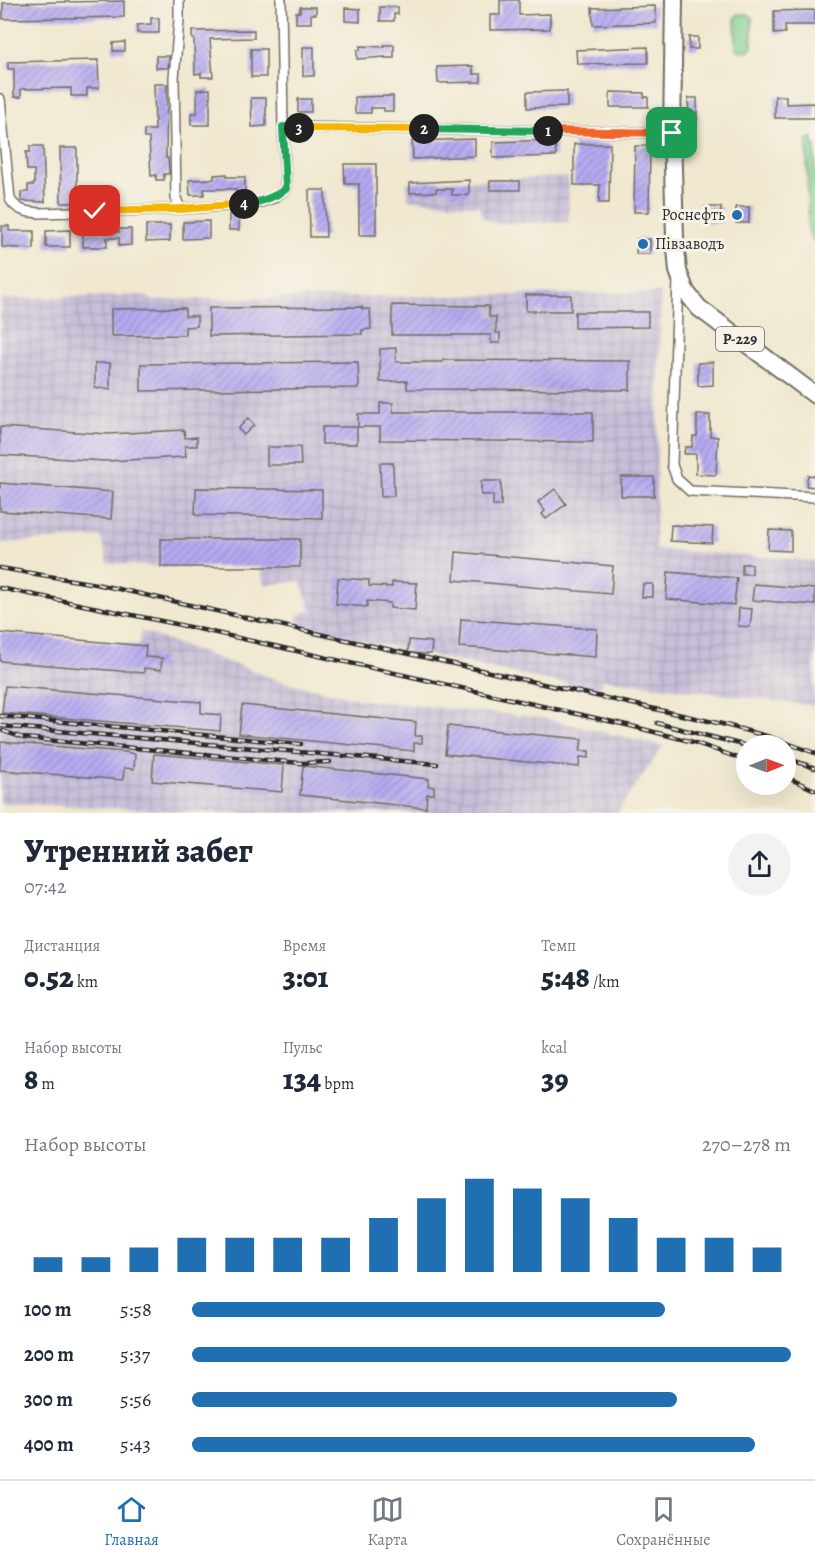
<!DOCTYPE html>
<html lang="ru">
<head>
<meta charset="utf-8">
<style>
  :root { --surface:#fff; --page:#f2f2f3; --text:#1f2937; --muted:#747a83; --line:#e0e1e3; --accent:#1f6fb2 }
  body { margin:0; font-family:Alegreya,serif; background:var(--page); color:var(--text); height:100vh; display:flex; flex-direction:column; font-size:22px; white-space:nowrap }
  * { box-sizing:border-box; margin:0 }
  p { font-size:20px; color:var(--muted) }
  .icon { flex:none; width:33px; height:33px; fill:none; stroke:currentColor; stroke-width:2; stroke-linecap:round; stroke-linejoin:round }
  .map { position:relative; height:813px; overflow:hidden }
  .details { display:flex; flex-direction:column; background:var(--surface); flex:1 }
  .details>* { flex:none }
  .needle { width:39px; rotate:89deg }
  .buttons { position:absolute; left:736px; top:735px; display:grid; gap:12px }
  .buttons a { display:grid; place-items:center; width:60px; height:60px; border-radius:50%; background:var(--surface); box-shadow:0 6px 24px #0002; font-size:30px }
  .pin { position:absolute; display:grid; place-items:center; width:51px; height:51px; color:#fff; margin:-26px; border-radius:12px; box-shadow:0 3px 9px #0006 }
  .km { position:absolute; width:30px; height:30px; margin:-15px; border-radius:50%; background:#222; color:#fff; font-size:16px; line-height:30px; text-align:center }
  .round { display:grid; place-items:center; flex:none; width:63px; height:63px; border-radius:32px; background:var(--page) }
  .summary { display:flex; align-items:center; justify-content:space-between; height:102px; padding:0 24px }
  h1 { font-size:33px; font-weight:800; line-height:45px }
  .stats { display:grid; grid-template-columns:repeat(3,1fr); gap:9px; height:102px; padding:6px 24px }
  .stats div { display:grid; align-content:center }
  .stats b { font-size:30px; font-weight:800 }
  .stats small { font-size:16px; font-weight:400 }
  .stats p { font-size:16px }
  .chart { height:168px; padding:12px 24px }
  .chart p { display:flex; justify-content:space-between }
  .chart svg { width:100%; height:108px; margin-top:6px; stroke:var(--accent); stroke-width:6 }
  ul { padding:0 24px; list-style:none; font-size:20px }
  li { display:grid; grid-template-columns:96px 72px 1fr; align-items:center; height:45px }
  li i { height:15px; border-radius:8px; background:var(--accent) }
  .dock { display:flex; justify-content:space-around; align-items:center; height:84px; border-top:2px solid var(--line); background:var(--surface); font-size:16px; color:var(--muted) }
  .dock a { display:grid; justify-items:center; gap:3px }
  .dock .active { color:var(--accent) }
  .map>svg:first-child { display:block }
  .industrial { fill:url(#industrial-grid) }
  .pitch { fill:#82d090; stroke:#567e5e; stroke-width:1.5 }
  .building { fill:url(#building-hatch) }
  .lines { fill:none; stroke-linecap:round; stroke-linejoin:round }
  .street-casing { stroke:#706d64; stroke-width:12 }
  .highway-casing { stroke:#706d64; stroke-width:20 }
  .street { stroke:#fff; stroke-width:9 }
  .highway { stroke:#fff; stroke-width:16 }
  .rail-casing { stroke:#2b2b2b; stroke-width:4.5 }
  .rail { stroke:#f7f3e8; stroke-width:2; stroke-dasharray:7; stroke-linecap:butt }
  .split-1-casing { stroke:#fff; stroke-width:12 }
  .split-2-casing { stroke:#fff; stroke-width:12 }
  .split-3-casing { stroke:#fff; stroke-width:12 }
  .split-4-casing { stroke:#fff; stroke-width:12 }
  .split-5-casing { stroke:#fff; stroke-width:12 }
  .split-1 { stroke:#f0652b; stroke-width:8 }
  .split-2 { stroke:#22a559; stroke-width:8 }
  .split-3 { stroke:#f5b400; stroke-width:8 }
  .split-4 { stroke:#22a559; stroke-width:8 }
  .split-5 { stroke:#f5b400; stroke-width:8 }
  .poi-dot { fill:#1f6fb2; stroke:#f7f3e8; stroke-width:2 }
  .labels { text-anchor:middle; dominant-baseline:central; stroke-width:6; stroke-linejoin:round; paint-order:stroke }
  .shield { fill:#f7f3e8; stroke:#686764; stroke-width:1.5 }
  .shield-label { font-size:15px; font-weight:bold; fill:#2b2b2b }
  .poi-label { font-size:16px; fill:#2b2b2b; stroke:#f7f3e8; text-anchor:end }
</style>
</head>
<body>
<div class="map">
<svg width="815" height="813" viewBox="0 0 815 813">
  <defs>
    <pattern id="industrial-grid" width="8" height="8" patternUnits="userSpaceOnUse" patternTransform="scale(1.5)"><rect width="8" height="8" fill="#c8bfd8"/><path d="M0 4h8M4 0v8" fill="none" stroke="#aca4ba"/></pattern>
    <pattern id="building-hatch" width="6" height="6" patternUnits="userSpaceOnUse" patternTransform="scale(1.5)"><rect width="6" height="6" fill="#b6aaf2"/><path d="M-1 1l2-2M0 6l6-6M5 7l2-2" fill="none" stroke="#948bc4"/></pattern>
  </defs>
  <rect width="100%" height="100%" fill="#f7f3e8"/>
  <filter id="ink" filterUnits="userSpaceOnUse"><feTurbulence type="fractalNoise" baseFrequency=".0167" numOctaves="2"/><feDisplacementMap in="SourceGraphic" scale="12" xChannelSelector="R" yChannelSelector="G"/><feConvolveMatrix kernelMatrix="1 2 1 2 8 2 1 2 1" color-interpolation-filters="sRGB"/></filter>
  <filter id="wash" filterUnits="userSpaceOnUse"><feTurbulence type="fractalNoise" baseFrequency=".008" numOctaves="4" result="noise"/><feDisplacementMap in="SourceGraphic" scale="24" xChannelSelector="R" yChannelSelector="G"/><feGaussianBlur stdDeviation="1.35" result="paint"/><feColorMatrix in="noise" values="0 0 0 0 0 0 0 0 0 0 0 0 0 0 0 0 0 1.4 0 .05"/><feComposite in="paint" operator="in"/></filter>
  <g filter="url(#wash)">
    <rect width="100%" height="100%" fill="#f0e8cf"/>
    <g class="industrial">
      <path d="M568,177L569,222L496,223L482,217L480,206L408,199L407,182Z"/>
      <path d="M661,293L655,549L815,561V706L602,679L599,691L298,627L297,615L311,610L300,581L264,585L260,567H161L108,563L101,537L0,543V299L145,295L151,300Z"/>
      <path d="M141,631L284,682L333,693L362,700L543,718L663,746L617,813H229L0,803V633L139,646Z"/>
    </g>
    <g class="pitch">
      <path d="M739,14H748L752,17V47L749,50L741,51L736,48L735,17Z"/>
      <path d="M813,138V145H815V243L810,236L808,227L807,139Z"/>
    </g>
    <g id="blocks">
      <g class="building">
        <path d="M500,0H519V15L550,14V29L490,30V15H500Z"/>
        <path d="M124,1V17L3,19V3Z"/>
        <path d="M655,6L656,23L593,25L592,8Z"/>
        <path d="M300,7H316V14H311V23H296V12H300Z"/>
        <path d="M380,7H398V14H394V21H380Z"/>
        <path d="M345,8L360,9V22L345,21Z"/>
        <path d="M815,10V25H785V33L774,34V11Z"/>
        <path d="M151,18H159V33H137V25L151,24Z"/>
        <path d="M254,30V38L210,39L213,77H201V73L195,74L194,39H192V31Z"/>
        <rect x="689" y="37" width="9" height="12"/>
        <path d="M125,42V51H113V43Z"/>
        <path d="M384,45H394V58H385V57L357,59V50H360V46L384,47Z"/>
        <rect x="303" y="47" width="11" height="29"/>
        <path d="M648,47V63L577,64L576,50Z"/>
        <rect x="251" y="49" width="15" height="28"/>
        <path d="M156,56H169L168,68H156Z"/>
        <path d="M98,60L99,88H87V96H71V88L21,89V97H14V69H8V62Z"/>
        <path d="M473,66V74H481V82L438,83L437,67Z"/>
        <path d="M154,84H167L166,158H168L169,174H164V180H156V175L151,176L149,138H144V130H155Z"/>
        <path d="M210,89V125H191V113H197V90Z"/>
        <path d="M567,91V107L527,108V92Z"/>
        <path d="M610,92L644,93V97H648V107H610Z"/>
        <path d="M393,96V111H384V108H371V113H355V97Z"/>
        <path d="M775,96H786V104L815,103V118H775Z"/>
        <path d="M251,98H266V126L252,127Z"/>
        <path d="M688,98H697V120H689Z"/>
        <rect x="298" y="99" width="13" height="13"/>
        <path d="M475,139V156L413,159L412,141Z"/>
        <path d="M555,140L556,156L493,158V142Z"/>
        <path d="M574,144H610L609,203H599L600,185H574Z"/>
        <path d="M30,146H43L45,202L21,201V192H28V185H34V170H27L26,152H30Z"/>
        <path d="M635,146H650L649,212H634Z"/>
        <path d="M60,148H77V203H61Z"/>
        <path d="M344,164H376V235H359V184H345Z"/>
        <path d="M227,174V177H245V193H236V189H204V195H190L189,180L214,179V175Z"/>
        <path d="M469,180V195H452V189H436V192L410,193V183Z"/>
        <rect x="490" y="181" width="30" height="9"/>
        <path d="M309,190H325L326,237H310Z"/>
        <rect x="704" y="207" width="17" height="16"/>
        <rect x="736" y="207" width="13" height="16"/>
        <rect x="229" y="214" width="10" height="16"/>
        <path d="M209,221V238L183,239V222Z"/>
        <path d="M146,225H170V241L146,242Z"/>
        <path d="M2,226H9V231H34V249L2,247Z"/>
        <path d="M119,229H131V245L119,246V238H107V247H83V231L119,232Z"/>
        <path d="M70,230V247H46V231Z"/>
        <path d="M637,239H650V254H636Z"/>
        <rect x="526" y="295" width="45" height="16"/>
        <path d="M392,305L489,306V317H496V333H500V343H491V335H392Z"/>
        <path d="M362,307V309H370L371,329L362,330V334L209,336V308Z"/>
        <path d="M185,308V316H197V326L185,327V335L111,336V309Z"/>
        <path d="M575,312H648V327L575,328Z"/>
        <path d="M396,348V362H443V360L630,361V390L407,389V381L380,382V349Z"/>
        <path d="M358,362L359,388L141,391V364Z"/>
        <path d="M713,362V385L698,386V363Z"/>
        <path d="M95,363H110V389L95,388Z"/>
        <path d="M380,403H393V412H593V442L380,440V427H358V414H380Z"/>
        <path d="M697,415H710V436L718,437L716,475L696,474V454H684L685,447H692L693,436H697Z"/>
        <path d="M248,418L254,425L244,435L238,429Z"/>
        <path d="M0,427L108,434L184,430L185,438L197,437V446H185L186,457L106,461L0,455Z"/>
        <rect x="322" y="427" width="35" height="17"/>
        <path d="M267,447H300L301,465H267Z"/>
        <path d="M380,463H393L394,496L381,497Z"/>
        <path d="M808,475L815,476V487L806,486Z"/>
        <rect x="621" y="477" width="33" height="19"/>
        <path d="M481,481H501V506H493V495H481Z"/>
        <path d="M0,483L113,492L111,519L0,511Z"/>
        <path d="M196,488L322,490V518L195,515Z"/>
        <path d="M555,489L566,504L546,519L542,514L545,511L538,502Z"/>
        <path d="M671,525L713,527L712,543L670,541Z"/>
        <path d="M769,530L791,531V551L768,550Z"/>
        <rect x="161" y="539" width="139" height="28"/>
        <path d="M456,552L613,566L611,594L454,580Z"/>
        <rect x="742" y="564" width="10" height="10"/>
        <path d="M668,572L737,578L734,605L666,599Z"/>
        <path d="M338,578L369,580V586L392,587V582L417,583L415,610L390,608V603L367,601V607L336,604Z"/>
        <path d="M643,584H653V597H642Z"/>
        <path d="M754,584L815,589V605L752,600Z"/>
        <path d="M739,608L752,609L750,627L738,626Z"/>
        <path d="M461,619L597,629L596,657L459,647Z"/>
        <path d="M0,633L146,646L145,657L162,658L161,670L144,668V673L0,661Z"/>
        <path d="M409,640L432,642L431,654L408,653Z"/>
        <path d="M5,686L201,702V713L221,715L220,731L2,713Z"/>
        <path d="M242,705L416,722L415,736H422V743H414V751L239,734Z"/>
        <path d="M448,726L582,739L580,751H589V758L580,757L579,767L445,754Z"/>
        <path d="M1,742L125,752L135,754L134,769L124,768L123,780L0,770Z"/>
        <path d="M154,754L284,765L282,792L152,781Z"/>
        <path d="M303,766L429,779L428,786L434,787V794H427L426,808L300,795Z"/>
      </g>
    </g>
  </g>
  <g filter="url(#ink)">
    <use href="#blocks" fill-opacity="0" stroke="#706d64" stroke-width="1.5"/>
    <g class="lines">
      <g class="street-casing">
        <g id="street">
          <path d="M179,0V20L174,78L176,198L180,209"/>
          <path d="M0,99L10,199C17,211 26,212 40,213L180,209L255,204L273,198L286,189L283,127L281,0"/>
          <path d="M283,127L672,133"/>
          <path d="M678,279L672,465L677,479L690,491L815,497"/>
        </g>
      </g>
      <g class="highway-casing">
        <path id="highway" d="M674,0L672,133L675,237L678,271L686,292L699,308L815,395"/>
      </g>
      <use href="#street" class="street"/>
      <use href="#highway" class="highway"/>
      <g class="rail-casing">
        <g id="rail">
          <path d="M0,568L96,584L722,724L770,737L815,753"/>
          <path d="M0,588L176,624L631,726L693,742L747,761"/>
          <path d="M0,716L301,744"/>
          <path d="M657,723L747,746"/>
          <path d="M0,726L437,764"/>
          <path d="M3,731L23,738L301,763L330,762"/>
          <path d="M786,758L815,768"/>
          <path d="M786,777L815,790"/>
        </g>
      </g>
      <use href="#rail" class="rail"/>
    </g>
  </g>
  <g class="lines" filter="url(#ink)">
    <g class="split-1-casing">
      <path id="split-1" d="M548,131L672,133"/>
    </g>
    <g class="split-2-casing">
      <path id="split-2" d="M424,129L548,131"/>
    </g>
    <g class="split-3-casing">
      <path id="split-3" d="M299,128L424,129"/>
    </g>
    <g class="split-4-casing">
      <path id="split-4" d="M244,204C260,203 273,198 286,189L283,127L299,128"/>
    </g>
    <g class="split-5-casing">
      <path id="split-5" d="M95,211L180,209L244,204"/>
    </g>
    <use href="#split-1" class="split-1"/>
    <use href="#split-2" class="split-2"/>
    <use href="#split-3" class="split-3"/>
    <use href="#split-4" class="split-4"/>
    <use href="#split-5" class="split-5"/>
  </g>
  <g class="poi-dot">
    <circle cx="737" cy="215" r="6"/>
    <circle cx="643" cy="244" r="6"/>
  </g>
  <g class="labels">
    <rect class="shield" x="716" y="327" width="48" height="24" rx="4.5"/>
    <g class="shield-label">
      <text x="740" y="339">Р-229</text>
    </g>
    <g class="poi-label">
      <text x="725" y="215">Роснефть</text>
      <text x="655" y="244" text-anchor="start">Пiвзаводъ</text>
    </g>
  </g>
</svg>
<div class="buttons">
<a><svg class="needle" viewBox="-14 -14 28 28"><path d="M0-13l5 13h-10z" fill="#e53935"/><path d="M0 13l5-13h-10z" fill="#747a83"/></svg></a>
</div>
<div class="pin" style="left:672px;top:133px;background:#1e9e55"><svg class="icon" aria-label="arrive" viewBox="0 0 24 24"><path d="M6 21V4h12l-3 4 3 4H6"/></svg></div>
<div class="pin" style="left:95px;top:211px;background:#d93025"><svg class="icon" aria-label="check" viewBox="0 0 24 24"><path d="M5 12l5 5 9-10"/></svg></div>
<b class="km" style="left:548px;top:131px">1</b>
<b class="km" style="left:424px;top:129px">2</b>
<b class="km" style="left:299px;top:128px">3</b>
<b class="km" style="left:244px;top:204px">4</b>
</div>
<section class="details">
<div class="summary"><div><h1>Утренний забег</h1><p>07:42</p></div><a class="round"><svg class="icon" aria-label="share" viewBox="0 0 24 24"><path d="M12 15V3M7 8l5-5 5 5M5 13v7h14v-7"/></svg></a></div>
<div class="stats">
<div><p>Дистанция</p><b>0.52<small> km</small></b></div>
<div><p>Время</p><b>3:01</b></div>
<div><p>Темп</p><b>5:48<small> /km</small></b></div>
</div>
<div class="stats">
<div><p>Набор высоты</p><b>8<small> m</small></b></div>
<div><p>Пульс</p><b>134<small> bpm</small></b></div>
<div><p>kcal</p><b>39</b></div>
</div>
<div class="chart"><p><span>Набор высоты</span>270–278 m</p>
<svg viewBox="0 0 160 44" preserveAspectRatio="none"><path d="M5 44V38M15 44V38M25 44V34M35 44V30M45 44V30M55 44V30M65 44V30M75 44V22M85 44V14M95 44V6M105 44V10M115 44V14M125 44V22M135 44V30M145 44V30M155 44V34"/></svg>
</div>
<ul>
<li><b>100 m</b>5:58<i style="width:79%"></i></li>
<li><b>200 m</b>5:37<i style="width:100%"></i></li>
<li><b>300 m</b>5:56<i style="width:81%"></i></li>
<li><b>400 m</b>5:43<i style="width:94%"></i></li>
</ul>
</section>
<nav class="dock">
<a class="active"><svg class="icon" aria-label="home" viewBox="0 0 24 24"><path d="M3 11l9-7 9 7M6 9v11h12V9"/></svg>Главная</a>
<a><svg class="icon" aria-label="map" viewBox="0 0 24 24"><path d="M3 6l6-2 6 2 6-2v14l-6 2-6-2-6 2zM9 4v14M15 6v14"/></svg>Карта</a>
<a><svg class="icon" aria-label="saved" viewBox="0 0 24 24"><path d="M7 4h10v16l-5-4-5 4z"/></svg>Сохранённые</a>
</nav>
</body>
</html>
